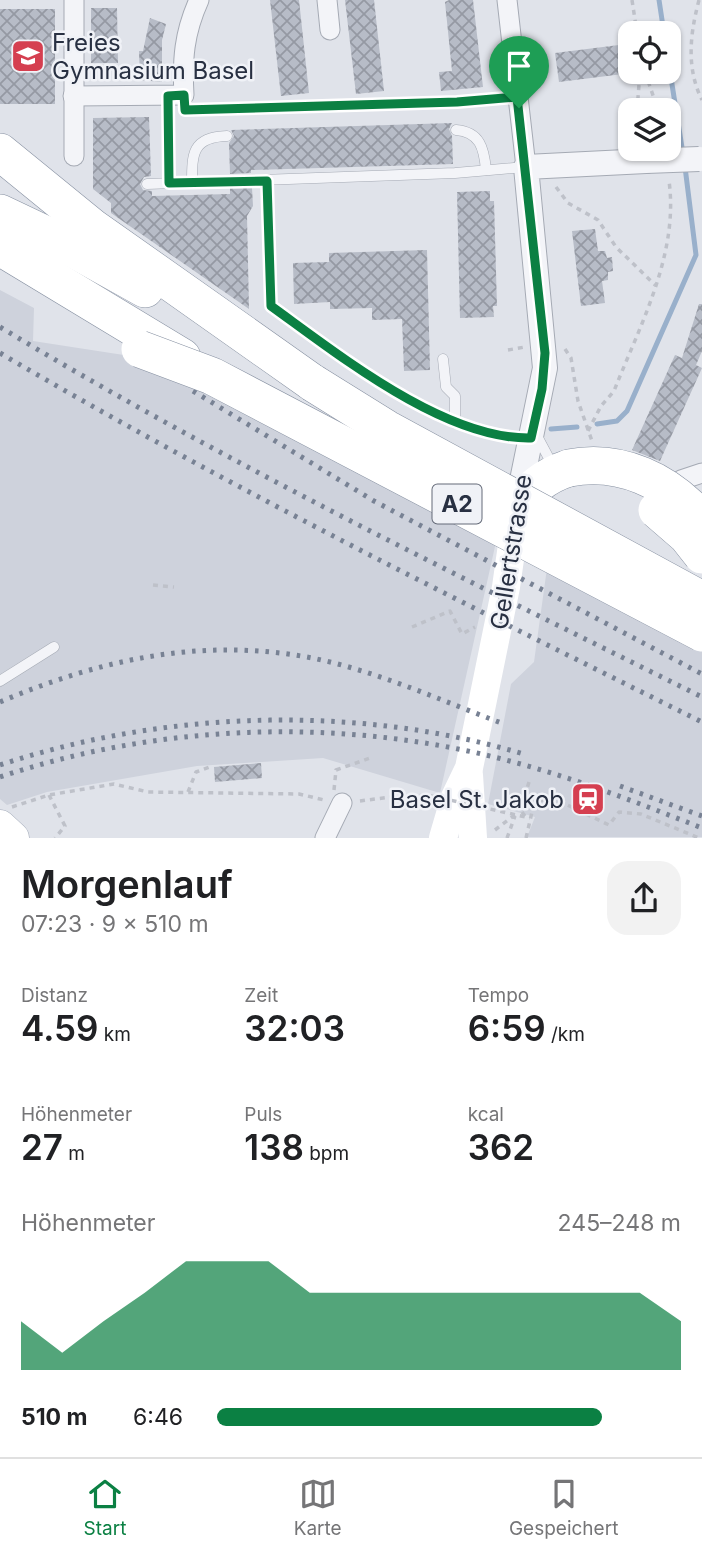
<!DOCTYPE html>
<html lang="de">
<head>
<meta charset="utf-8">
<style>
  :root { --surface:#fff; --page:#f2f2f2; --text:#202124; --muted:#757577; --line:#e0e0e0; --accent:#0b8043 }
  body { margin:0; font-family:Inter,sans-serif; background:var(--page); color:var(--text); height:100vh; display:flex; flex-direction:column; font-size:26px; white-space:nowrap }
  * { box-sizing:border-box; margin:0 }
  p { font-size:23px; color:var(--muted) }
  .icon { flex:none; width:38px; height:38px; fill:none; stroke:currentColor; stroke-width:2; stroke-linecap:round; stroke-linejoin:round }
  .map { position:relative; height:838px; overflow:hidden }
  .side { display:flex; flex-direction:column; background:var(--surface); flex:1 }
  .side>* { flex:none }
  .fabs { position:absolute; left:618px; top:21px; display:grid; gap:14px }
  .fabs a { display:grid; place-items:center; width:63px; height:63px; border-radius:14px; background:var(--surface); box-shadow:0 2px 5px #0004; font-size:35px }
  .pin { position:absolute; display:grid; place-items:center; width:60px; height:60px; color:#fff; margin:-72px -30px; border-radius:50% 50% 50% 0; rotate:-45deg; box-shadow:0 0 7px #0007 }
  .pin .icon { rotate:45deg }
  .round { display:grid; place-items:center; flex:none; width:74px; height:74px; border-radius:21px; background:var(--page) }
  .overview { display:flex; align-items:center; justify-content:space-between; height:119px; padding:0 21px }
  h1 { font-size:38px; font-weight:600; line-height:52px }
  .figures { display:grid; grid-template-columns:repeat(3,1fr); gap:10px; height:119px; padding:7px 21px }
  .figures div { display:grid; align-content:center }
  .figures b { font-size:35px; font-weight:600 }
  .figures small { font-size:19px; font-weight:400 }
  .figures p { font-size:19px }
  .chart { height:196px; padding:14px 21px }
  .chart p { display:flex; justify-content:space-between }
  .chart svg { width:100%; height:126px; margin-top:7px; fill:var(--accent); opacity:.7 }
  ul { padding:0 21px; list-style:none; font-size:23px }
  li { display:grid; grid-template-columns:112px 84px 1fr; align-items:center; height:52px }
  li i { height:18px; border-radius:9px; background:var(--accent) }
  .menu { display:flex; justify-content:space-around; align-items:center; height:98px; border-top:2px solid var(--line); background:var(--surface); font-size:19px; color:var(--muted) }
  .menu a { display:grid; justify-items:center; gap:4px }
  .menu .on { color:var(--accent) }
  .map>svg:first-child { display:block }
  .built { fill:#ced2dc }
  .lines { fill:none; stroke-linecap:round; stroke-linejoin:round }
  .stream { stroke:#99b0cb; stroke-width:5 }
  .building { fill:url(#building-cross-hatch) }
  .service-casing { stroke:#a5aab4; stroke-width:11 }
  .minor-casing { stroke:#a5aab4; stroke-width:21 }
  .tertiary-casing { stroke:#a5aab4; stroke-width:26 }
  .primary-casing { stroke:#9fa7b6; stroke-width:33 }
  .motorway-casing { stroke:#8690a1; stroke-width:38 }
  .path { stroke:#bec1c9; stroke-width:3.5; stroke-dasharray:5 5; stroke-linecap:butt }
  .service { stroke:#f3f4f8; stroke-width:10 }
  .minor { stroke:#f3f4f8; stroke-width:19 }
  .tertiary { stroke:#f3f4f8; stroke-width:24 }
  .secondary { stroke:#fff; stroke-width:28 }
  .primary { stroke:#fff; stroke-width:32 }
  .motorway { stroke:#fff; stroke-width:37 }
  .rail { stroke:#788294; stroke-width:5; stroke-dasharray:3.5 7; stroke-linecap:butt }
  .tertiary-bridge-casing { stroke:#a5aab4; stroke-width:26; stroke-linecap:butt }
  .motorway-bridge-casing { stroke:#8690a1; stroke-width:38; stroke-linecap:butt }
  .path-bridge { stroke:#bec1c9; stroke-width:3.5; stroke-dasharray:5 5; stroke-linecap:butt }
  .tertiary-bridge { stroke:#f3f4f8; stroke-width:24 }
  .motorway-bridge { stroke:#fff; stroke-width:37 }
  .route-casing { stroke:#fff; stroke-width:14 }
  .route { stroke:#0b8043; stroke-width:9 }
  .labels { text-anchor:middle; dominant-baseline:central; stroke-width:5; stroke-linejoin:round; paint-order:stroke }
  .shield { fill:#f0f2f7; stroke:#646a78; stroke-width:2 }
  .shield-label { font-size:23px; font-weight:bold; fill:#283042 }
  .poi-label { font-size:24px; fill:#283042; stroke:#f0f2f7; text-anchor:start }
  .street-label { font-size:24px; fill:#283042; stroke:#f0f2f7 }
</style>
</head>
<body>
<div class="map">
<svg width="702" height="838" viewBox="0 0 702 838">
  <defs>
    <pattern id="building-cross-hatch" width="8" height="8" patternUnits="userSpaceOnUse" patternTransform="scale(1.75)"><rect width="8" height="8" fill="#b7bcc7"/><path d="M0 0l8 8M0 8l8-8" fill="none" stroke="#9599a3"/></pattern>
  </defs>
  <rect width="100%" height="100%" fill="#e0e3ea"/>
  <g class="built">
    <path d="M0,290L34,308L33,341L195,366L496,542L440,793L323,758L197,766L47,792L7,805L0,799Z"/>
    <path d="M547,568L702,650V837H527L535,817L488,804L511,684L534,662Z"/>
  </g>
  <g class="lines">
    <g class="stream">
      <path d="M659,0L664,33"/>
      <path d="M668,59L683,154"/>
      <path d="M597,424L617,421L627,411L696,255L685,167"/>
      <path d="M551,429L577,427"/>
    </g>
  </g>
  <g class="building">
    <path d="M270,0H299L309,93L281,96Z"/>
    <path d="M345,0H374L384,91L356,94Z"/>
    <path d="M449,0H473L483,87L441,91L439,72L452,71L445,2Z"/>
    <path d="M91,8H117L118,63H91Z"/>
    <rect x="0" y="9" width="55" height="95"/>
    <path d="M150,18L166,24L162,40V82L140,80L139,51H143Z"/>
    <path d="M619,45L623,74L559,82L555,53Z"/>
    <path d="M149,117L151,176L144,177L140,184L143,190L152,191V196L230,194V188H252L253,206L247,216L249,309L111,213V203L93,189V118Z"/>
    <path d="M452,123L449,129L452,136L453,164L251,170V173L230,174L229,143L234,136L231,130Z"/>
    <path d="M490,191V201H494L497,306H493L494,317L460,318L457,192Z"/>
    <path d="M595,229L598,251H605L607,258L612,257L613,271L608,272V280L602,281L605,303L581,306L572,231Z"/>
    <path d="M427,250L430,370L404,371L402,319L372,320V308L330,309V302L294,304L293,263L329,262V253Z"/>
    <path d="M699,304H702V351L696,365L702,368L660,461L632,450L675,355L682,358Z"/>
    <path d="M261,763L262,778L215,782L214,767Z"/>
  </g>
  <g class="lines">
    <g class="service-casing">
      <g id="service">
        <path d="M168,96L169,183"/>
        <path d="M456,130C480,132 484,148 486,170"/>
        <path d="M267,181L270,306C339,355 444,440 530,438"/>
        <path d="M192,183C192,154 192,137 227,136"/>
        <path d="M147,184L455,173L526,167"/>
        <path d="M443,359L446,387L455,396V423"/>
        <path d="M537,436L553,466"/>
        <path d="M0,681L54,647"/>
      </g>
    </g>
    <g class="minor-casing">
      <g id="minor">
        <path d="M327,0L330,30"/>
        <path d="M507,0L526,167"/>
        <path d="M73,96L184,95C182,60 184,33 199,0"/>
        <path d="M74,156V0"/>
        <path d="M681,480L702,473"/>
        <path d="M325,838L342,803"/>
      </g>
    </g>
    <g class="tertiary-casing">
      <path id="tertiary" d="M517,505L545,368L526,167L646,161"/>
    </g>
    <g class="primary-casing">
      <path id="primary" d="M0,826L13,838"/>
    </g>
    <g class="motorway-casing">
      <g id="motorway">
        <path d="M0,152L92,227L313,383"/>
        <path d="M0,213L59,241L145,289"/>
        <path d="M0,247L182,357"/>
        <path d="M516,511C529,489 544,476 569,468"/>
      </g>
    </g>
    <g class="path">
      <path d="M632,0L637,33"/>
      <path d="M699,0C690,34 686,68 702,100"/>
      <path d="M645,72L658,110"/>
      <path d="M193,110L500,99"/>
      <path d="M637,110L640,72"/>
      <path d="M556,187L568,203L598,220L616,247L655,285"/>
      <path d="M565,349L571,358L578,401L592,441"/>
      <path d="M508,350L525,347"/>
      <path d="M588,431L601,406L614,391C640,325 679,254 669,181"/>
      <path d="M153,585L174,587"/>
      <path d="M412,627L450,611L462,634L475,627"/>
      <path d="M334,790L336,770L373,757"/>
      <path d="M188,792L196,772L212,766"/>
      <path d="M49,795L65,826L55,838"/>
      <path d="M360,801L406,795L432,796"/>
      <path d="M522,806L529,782"/>
      <path d="M12,807L49,795L114,784L148,792L299,794L324,800"/>
      <path d="M522,812L525,816"/>
      <path d="M495,830L516,814"/>
      <path d="M507,838L515,816"/>
      <path d="M526,838L532,812L540,800L559,801L609,825L619,812L641,814L699,838"/>
    </g>
    <use href="#service" class="service"/>
    <use href="#minor" class="minor"/>
    <use href="#tertiary" class="tertiary"/>
    <g class="secondary">
      <path d="M469,775L473,838"/>
      <path d="M443,838L455,797L469,768L506,587L516,517"/>
    </g>
    <use href="#primary" class="primary"/>
    <use href="#motorway" class="motorway"/>
    <g class="rail">
      <path d="M0,327C227,464 465,579 702,697"/>
      <path d="M0,353C228,487 465,604 702,722"/>
      <path d="M193,391L374,501L702,674"/>
      <path d="M0,702C101,659 203,637 312,658C377,671 442,701 504,724"/>
      <path d="M0,765C166,710 359,704 527,755"/>
      <path d="M0,777C164,722 351,717 517,763C580,780 641,804 702,828"/>
      <path d="M620,786L702,816"/>
    </g>
    <g class="tertiary-bridge-casing">
      <path id="tertiary-bridge" d="M646,161L699,159"/>
    </g>
    <g class="motorway-bridge-casing">
      <g id="motorway-bridge">
        <path d="M140,349L212,376L702,633"/>
        <path d="M313,383L387,429L702,600"/>
        <path d="M569,468C621,458 668,481 702,520"/>
        <path d="M657,510L687,536L702,555"/>
      </g>
    </g>
    <path class="path-bridge" d="M432,796L530,818"/>
    <use href="#tertiary-bridge" class="tertiary-bridge"/>
    <use href="#motorway-bridge" class="motorway-bridge"/>
  </g>
  <g class="lines">
    <g class="route-casing">
      <path id="route" d="M184,95L185,110L457,102L517,97L545,353L542,389L531,438C445,440 339,355 271,306L267,181L169,183L168,96Z"/>
    </g>
    <use href="#route" class="route"/>
  </g>
  <defs>
    <g id="school-square" transform="scale(1.75)"><rect x="-9" y="-9" width="18" height="18" rx="4" fill="#d53f50" stroke="#f0f2f7"/><path d="M0-5L7-2L0 1L-7-2ZM-4 1L0 2.5L4 1V4Q0 6-4 4Z" fill="#fff"/></g>
    <g id="station-square" transform="scale(1.75)"><rect x="-9" y="-9" width="18" height="18" rx="4" fill="#d53f50" stroke="#f0f2f7"/><path d="M-3-6H3Q5-6 5-4V2Q5 4 3 4L4.5 6H3L1.5 4h-3L-3 6H-4.5L-3 4Q-5 4-5 2V-4Q-5-6-3-6ZM-3.5-4v3h7v-3ZM-3.5 1v1.5H-2V1ZM2 1v1.5H3.5V1Z" fill="#fff"/></g>
  </defs>
  <g fill-rule="evenodd">
    <use href="#school-square" x="28" y="56"/>
    <use href="#station-square" x="588" y="799"/>
  </g>
  <g class="labels">
    <rect class="shield" x="432.5" y="484.5" width="49" height="39" rx="5"/>
    <g class="shield-label">
      <text x="457" y="504">A2</text>
    </g>
    <g class="poi-label">
      <text x="52" y="42">Freies<tspan x="52" dy="28">Gymnasium Basel</tspan></text>
      <text x="564" y="799" text-anchor="end">Basel St. Jakob</text>
    </g>
    <g class="street-label">
      <text transform="translate(511 552) rotate(-81)">Gellertstrasse</text>
    </g>
  </g>
</svg>
<div class="fabs">
<a><svg class="icon" aria-label="locate" viewBox="0 0 24 24"><circle cx="12" cy="12" r="6"/><path d="M12 2v4M12 18v4M2 12h4M18 12h4"/></svg></a>
<a><svg class="icon" aria-label="layers" viewBox="0 0 24 24"><path d="M12 4l9 5-9 5-9-5zM3 14l9 5 9-5"/></svg></a>
</div>
<div class="pin" style="left:519px;top:108px;background:#1e9e55"><svg class="icon" aria-label="arrive" viewBox="0 0 24 24"><path d="M6 21V4h12l-3 4 3 4H6"/></svg></div>
</div>
<section class="side">
<div class="overview"><div><h1>Morgenlauf</h1><p>07:23 · 9 × 510 m</p></div><a class="round"><svg class="icon" aria-label="share" viewBox="0 0 24 24"><path d="M12 15V3M7 8l5-5 5 5M5 13v7h14v-7"/></svg></a></div>
<div class="figures">
<div><p>Distanz</p><b>4.59<small> km</small></b></div>
<div><p>Zeit</p><b>32:03</b></div>
<div><p>Tempo</p><b>6:59<small> /km</small></b></div>
</div>
<div class="figures">
<div><p>Höhenmeter</p><b>27<small> m</small></b></div>
<div><p>Puls</p><b>138<small> bpm</small></b></div>
<div><p>kcal</p><b>362</b></div>
</div>
<div class="chart"><p><span>Höhenmeter</span>245–248 m</p>
<svg viewBox="0 0 160 44" preserveAspectRatio="none"><path d="M0 44V27L10 38L20 27L30 17L40 6L50 6L60 6L70 17L80 17L90 17L100 17L110 17L120 17L130 17L140 17L150 17L160 27V44z"/></svg>
</div>
<ul>
<li><b>510 m</b>6:46<i style="width:83%"></i></li>
</ul>
</section>
<nav class="menu">
<a class="on"><svg class="icon" aria-label="home" viewBox="0 0 24 24"><path d="M3 11l9-7 9 7M6 9v11h12V9"/></svg>Start</a>
<a><svg class="icon" aria-label="map" viewBox="0 0 24 24"><path d="M3 6l6-2 6 2 6-2v14l-6 2-6-2-6 2zM9 4v14M15 6v14"/></svg>Karte</a>
<a><svg class="icon" aria-label="saved" viewBox="0 0 24 24"><path d="M7 4h10v16l-5-4-5 4z"/></svg>Gespeichert</a>
</nav>
</body>
</html>
